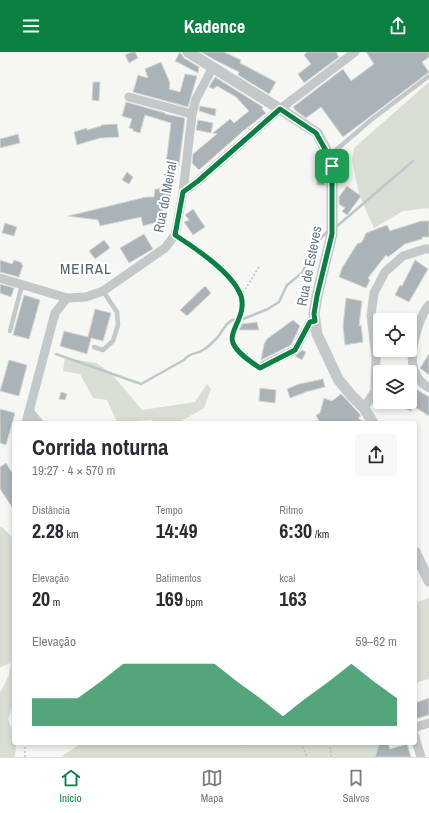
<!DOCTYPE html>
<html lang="pt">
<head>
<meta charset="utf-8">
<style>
  :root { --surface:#fff; --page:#f7f7f7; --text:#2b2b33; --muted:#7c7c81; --line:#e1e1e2; --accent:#0b8043 }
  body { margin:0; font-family:"Archivo Narrow",sans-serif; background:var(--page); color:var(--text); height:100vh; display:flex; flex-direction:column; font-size:15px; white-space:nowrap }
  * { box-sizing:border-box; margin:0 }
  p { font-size:13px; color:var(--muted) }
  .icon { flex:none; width:22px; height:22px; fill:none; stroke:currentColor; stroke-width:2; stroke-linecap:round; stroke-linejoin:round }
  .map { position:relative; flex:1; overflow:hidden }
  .panel { position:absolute; left:12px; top:369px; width:405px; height:324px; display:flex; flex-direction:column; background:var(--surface); border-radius:4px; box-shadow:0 2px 6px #0003 }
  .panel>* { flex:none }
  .buttons { position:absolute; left:373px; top:261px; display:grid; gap:8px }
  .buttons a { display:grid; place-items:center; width:44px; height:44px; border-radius:4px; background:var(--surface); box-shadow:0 2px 6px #0003; font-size:20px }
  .pin { position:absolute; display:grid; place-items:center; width:34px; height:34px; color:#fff; margin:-17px; border-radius:8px; box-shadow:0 2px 6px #0006 }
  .round { display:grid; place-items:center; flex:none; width:42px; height:42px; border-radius:4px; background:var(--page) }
  .summary { display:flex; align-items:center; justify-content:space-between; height:68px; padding:0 20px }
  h1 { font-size:22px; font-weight:800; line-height:30px }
  .stats { display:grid; grid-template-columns:repeat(3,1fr); gap:6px; height:68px; padding:4px 20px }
  .stats div { display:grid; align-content:center }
  .stats b { font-size:20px; font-weight:800 }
  .stats small { font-size:11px; font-weight:400 }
  .stats p { font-size:11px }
  .chart { height:112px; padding:8px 20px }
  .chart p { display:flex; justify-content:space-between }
  .chart svg { width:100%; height:72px; margin-top:4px; fill:var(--accent); opacity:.7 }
  header { display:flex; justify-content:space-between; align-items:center; height:52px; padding:0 20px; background:var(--accent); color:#fff; font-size:18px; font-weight:800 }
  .menu { display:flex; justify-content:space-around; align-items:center; height:56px; border-top:1px solid var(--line); background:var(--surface); font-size:11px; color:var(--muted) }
  .menu a { display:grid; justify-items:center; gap:2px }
  .menu .current { color:var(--accent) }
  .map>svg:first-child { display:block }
  .green { fill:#d8ded3 }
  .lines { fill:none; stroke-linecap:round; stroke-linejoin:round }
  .stream { stroke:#bbc8cc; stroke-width:2.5 }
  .building { fill:#aab4b8; stroke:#d7d7d5 }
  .path { stroke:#bfc1c3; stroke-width:1.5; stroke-dasharray:2 2; stroke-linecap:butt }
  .service { stroke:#c3c8ca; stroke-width:4.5 }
  .minor { stroke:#c3c8ca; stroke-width:9 }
  .tertiary { stroke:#c3c8ca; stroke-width:11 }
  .route-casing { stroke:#fff; stroke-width:8 }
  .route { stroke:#0b8043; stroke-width:5 }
  .labels { text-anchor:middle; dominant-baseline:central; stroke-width:4; stroke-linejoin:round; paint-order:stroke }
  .street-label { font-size:14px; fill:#647985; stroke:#fff }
  .neighbourhood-label { font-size:15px; letter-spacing:1px; fill:#52616a; stroke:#fff }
</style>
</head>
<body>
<header><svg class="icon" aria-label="menu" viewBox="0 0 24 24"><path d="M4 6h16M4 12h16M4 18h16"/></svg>Kadence<svg class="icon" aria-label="share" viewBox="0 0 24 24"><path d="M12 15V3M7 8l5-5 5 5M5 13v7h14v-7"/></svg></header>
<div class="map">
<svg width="429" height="705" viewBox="0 0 429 705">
  <rect width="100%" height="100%" fill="#f6f6f2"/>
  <g class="green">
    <path d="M429,30V156L403,159L374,176L359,142L352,108L354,96Z"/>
    <path d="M65,306L96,311L111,321L142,358L195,350L207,332L211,337L204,356L178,371H154L152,368L117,370L107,348L93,346L80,322L63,319Z"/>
    <path d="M0,475L3,476L14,487V650L8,667L14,685V691L16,692L15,705H0V641L9,623L11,611L0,615Z"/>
    <path d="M429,546V627L415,631V551Z"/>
    <path d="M81,691H381L376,705H61Z"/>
  </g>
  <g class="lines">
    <g class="stream">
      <path d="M336,175L413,109"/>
      <path d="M243,267L268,257L279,250L287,233L302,221L316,191L328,179"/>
      <path d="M56,302L141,332L184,308C190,300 195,303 203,298C207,296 212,291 215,288C223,281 225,268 237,267"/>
    </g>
  </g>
  <g class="building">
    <path d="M132,0H135L138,6L129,11L125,3Z"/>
    <path d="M180,0L184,6L199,15L198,21L175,9Z"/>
    <path d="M201,0H224L241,8L240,11L276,30L269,42L238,23L239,20L215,8Z"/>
    <path d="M307,0H336L339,5L304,31L298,22L311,12L304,3Z"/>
    <path d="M366,0H429V5L422,10L429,20L343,85L321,55L306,66L296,59L293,55L343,17L351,29L374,12Z"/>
    <path d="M161,10L170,31L169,37L180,40L185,22L197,24L188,55L133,40L138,23L148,26L145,17Z"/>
    <path d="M215,25L263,55L262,57L266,61L242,80L199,118L192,111L193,102L217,82L213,81L230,67L234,71L249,59L236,45L217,34L213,37L209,35Z"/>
    <path d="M93,30H100L99,49L92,48Z"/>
    <path d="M126,50L165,61V62L185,66L179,113L166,111L171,71L145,63L140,81L133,79V77L129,76L132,67L122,64Z"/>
    <path d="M200,54L216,57L215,64L199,59Z"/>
    <path d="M198,68L213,71L211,81L196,78Z"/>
    <path d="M117,72L119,85L100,86L77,93L74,80L87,76V78L101,74V73Z"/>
    <path d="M18,82L20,91L0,96V87Z"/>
    <rect x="339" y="114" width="8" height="10"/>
    <path d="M127,120L133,125L129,132L122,128Z"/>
    <rect x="317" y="123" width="8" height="10"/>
    <path d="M347,134L361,144L347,163L342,159L345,156L339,152V145Z"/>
    <path d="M160,135L172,137L169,154L163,155L167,174L159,176L157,170L143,174L141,165L100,174L98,168L68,164L146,145H154L155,137H160Z"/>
    <path d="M193,157L205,175L193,183L184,170L189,168L185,163Z"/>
    <path d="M421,169H429V185H422V187L405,192L388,205L386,203L368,226L370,228L366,236L339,225L342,216L357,192L362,190L366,181L387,173L390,179Z"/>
    <path d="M5,171L17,175L14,184L2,181Z"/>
    <path d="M144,182L153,197L129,211L120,196Z"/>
    <path d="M104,188L110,196L95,207L89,199Z"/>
    <path d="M0,208L12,212L14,208L22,211L21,212L23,213L19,225L0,220Z"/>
    <path d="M415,208L428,217L409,250L395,243L400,233L402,234Z"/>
    <path d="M0,232L14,236L11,245L0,241Z"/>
    <path d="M205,234L211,241L187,264L180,258Z"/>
    <path d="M24,243L40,248L29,287L13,283Z"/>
    <path d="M346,246L362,249L359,274L361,273L363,290L345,293L343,274Z"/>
    <path d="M95,257L111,261L103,289L91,286L87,302L60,294L64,279L88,285Z"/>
    <path d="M293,268L300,274L291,293L261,308L264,292L267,287Z"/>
    <path d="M257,270L259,278H239L242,272Z"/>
    <path d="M302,298L306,300L302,308L295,304Z"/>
    <path d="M429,302V323L420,316Z"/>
    <path d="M9,308L27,313L19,344L0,339Z"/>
    <path d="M323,327L325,335L305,340H306L290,346L287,337L299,332Z"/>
    <path d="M260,336L276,338L275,351L259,349Z"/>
    <path d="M414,336L429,345V364L413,354L411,359L389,350H410V342Z"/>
    <path d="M61,340L67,342L65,348L59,347Z"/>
    <path d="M341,342L358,360L361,364L358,366L365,371H320L316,363L320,361L324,346L332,349Z"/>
    <path d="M0,357L15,361L6,393L0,391Z"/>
    <path d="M6,411L14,424V458L0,437V415Z"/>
    <path d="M429,646V663L415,667V651Z"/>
    <path d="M379,691H388L390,697L407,692L411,705H375Z"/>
  </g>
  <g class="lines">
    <g class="path">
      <path d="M181,187C199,198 236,225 241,246C248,278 211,283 254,311"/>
      <path d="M241,244L259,215"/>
      <path d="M384,304L404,301"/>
      <path d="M243,691L248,693V691"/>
      <path d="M301,691L307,705"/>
      <path d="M330,691L331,705"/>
      <path d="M25,705V691"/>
    </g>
    <g class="service">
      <path d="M329,104L371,68L429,24"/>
      <path d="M10,279L22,233"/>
      <path d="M94,295L103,298L113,289L118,273L117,260L103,239"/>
    </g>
    <g class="minor">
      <path d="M129,45L192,62"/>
      <path d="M183,140L198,129L280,57L355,0"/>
      <path d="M0,226L67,246L86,245L103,239L165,196L175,183L183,140L192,62L196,47L213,15"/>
      <path d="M429,253C422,261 420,269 417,278C411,299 407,323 429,336"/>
      <path d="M260,315L295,298L310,270L315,269"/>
      <path d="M364,356L375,339L376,305L371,263L374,241L385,220L403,204L425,197H429"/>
      <path d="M29,359L39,371"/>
      <path d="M26,371L55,261L67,246"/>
      <path d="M415,677L416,675L429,671"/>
      <path d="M415,685L421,705"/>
    </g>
    <g class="tertiary">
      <path d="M188,0L280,57L317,81L329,104L332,114V182L317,244L314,262L317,282L338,327L351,343L364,356L373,371"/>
      <path d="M415,500L429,529"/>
    </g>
  </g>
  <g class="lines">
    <g class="route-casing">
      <path id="route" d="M280,57L316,81L329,104L332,114V182L317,244L314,262L315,269L310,270L295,298L260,316C251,310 237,301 233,291C228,279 247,264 241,244C233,221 195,196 175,183L183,140L198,129Z"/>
    </g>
    <use href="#route" class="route"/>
  </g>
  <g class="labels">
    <g class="street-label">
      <text transform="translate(165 145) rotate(-79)">Rua do Meiral</text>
      <text transform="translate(309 214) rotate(-79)">Rua de Esteves</text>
    </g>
    <g class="neighbourhood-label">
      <text x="86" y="216">MEIRAL</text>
    </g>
  </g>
</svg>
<div class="buttons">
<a><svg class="icon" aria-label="locate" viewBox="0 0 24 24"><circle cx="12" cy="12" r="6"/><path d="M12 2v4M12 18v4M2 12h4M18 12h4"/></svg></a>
<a><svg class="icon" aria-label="layers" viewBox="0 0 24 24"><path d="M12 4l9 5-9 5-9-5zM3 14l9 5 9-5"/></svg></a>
</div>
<div class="pin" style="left:332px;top:114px;background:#1e9e55"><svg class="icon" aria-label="arrive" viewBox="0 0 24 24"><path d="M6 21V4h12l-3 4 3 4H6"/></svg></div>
<section class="panel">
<div class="summary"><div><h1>Corrida noturna</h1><p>19:27 · 4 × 570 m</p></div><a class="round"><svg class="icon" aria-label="share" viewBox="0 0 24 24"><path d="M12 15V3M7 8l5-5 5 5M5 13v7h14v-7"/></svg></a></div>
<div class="stats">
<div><p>Distância</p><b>2.28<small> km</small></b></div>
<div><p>Tempo</p><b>14:49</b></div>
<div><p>Ritmo</p><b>6:30<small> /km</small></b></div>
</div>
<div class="stats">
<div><p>Elevação</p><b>20<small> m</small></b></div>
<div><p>Batimentos</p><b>169<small> bpm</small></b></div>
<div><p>kcal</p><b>163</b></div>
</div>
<div class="chart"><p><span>Elevação</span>59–62 m</p>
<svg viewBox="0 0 160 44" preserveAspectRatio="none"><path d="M0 44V27L10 27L20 27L30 17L40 6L50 6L60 6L70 6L80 6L90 17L100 27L110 38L120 27L130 17L140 6L150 17L160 27V44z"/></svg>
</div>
</section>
</div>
<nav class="menu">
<a class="current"><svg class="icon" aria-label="home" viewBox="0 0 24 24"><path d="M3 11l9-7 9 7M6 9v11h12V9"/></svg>Início</a>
<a><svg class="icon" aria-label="map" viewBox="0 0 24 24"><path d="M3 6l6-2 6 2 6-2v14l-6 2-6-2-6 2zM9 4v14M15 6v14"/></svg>Mapa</a>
<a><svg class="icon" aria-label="saved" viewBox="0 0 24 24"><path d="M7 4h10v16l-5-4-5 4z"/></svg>Salvos</a>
</nav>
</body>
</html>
